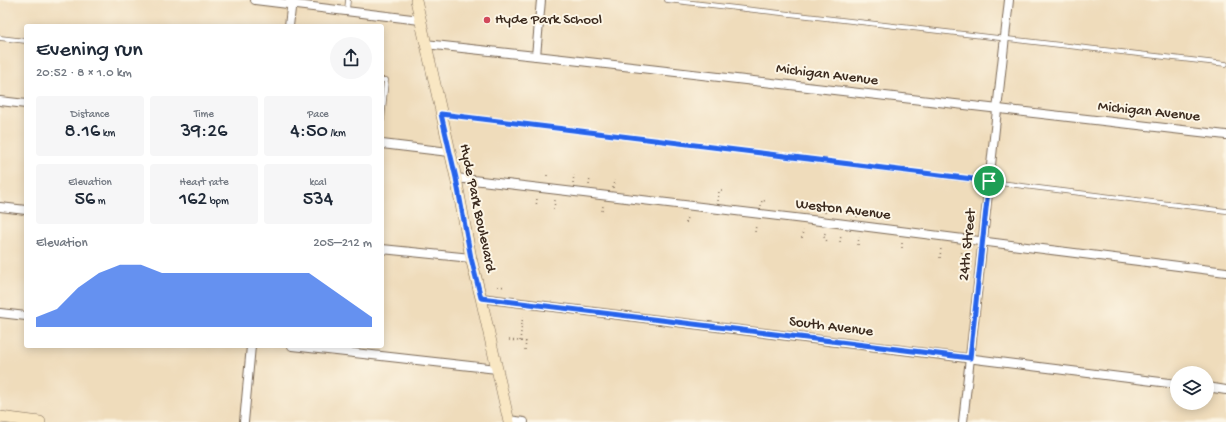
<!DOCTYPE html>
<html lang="en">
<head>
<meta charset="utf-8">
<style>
  :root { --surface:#fff; --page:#f6f6f7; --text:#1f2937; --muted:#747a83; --accent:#2563eb }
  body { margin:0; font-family:"Gochi Hand",sans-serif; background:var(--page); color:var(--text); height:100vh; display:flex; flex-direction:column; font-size:15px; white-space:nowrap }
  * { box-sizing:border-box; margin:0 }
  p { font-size:13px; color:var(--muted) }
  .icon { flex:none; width:22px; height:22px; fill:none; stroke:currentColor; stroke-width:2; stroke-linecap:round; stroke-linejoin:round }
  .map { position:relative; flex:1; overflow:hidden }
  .side { position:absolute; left:24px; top:24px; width:360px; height:324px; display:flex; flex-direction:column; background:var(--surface); border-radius:4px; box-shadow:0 2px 10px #0003 }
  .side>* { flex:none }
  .fabs { position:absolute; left:1170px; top:366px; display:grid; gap:8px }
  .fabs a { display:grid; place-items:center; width:44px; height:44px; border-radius:50%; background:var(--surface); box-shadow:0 2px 10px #0003; font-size:20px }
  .pin { position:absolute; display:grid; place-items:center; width:34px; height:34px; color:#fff; margin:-17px; border:2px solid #fff; border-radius:50%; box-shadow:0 1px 4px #0007 }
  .round { display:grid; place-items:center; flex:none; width:42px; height:42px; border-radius:21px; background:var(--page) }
  .head { display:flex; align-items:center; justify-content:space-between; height:68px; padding:0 12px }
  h1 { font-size:22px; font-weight:600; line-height:30px }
  .metrics { display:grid; grid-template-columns:repeat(3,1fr); gap:6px; height:68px; padding:4px 12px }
  .metrics div { display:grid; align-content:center; border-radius:4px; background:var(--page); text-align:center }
  .metrics b { font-size:20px; font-weight:600 }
  .metrics small { font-size:11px; font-weight:400 }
  .metrics p { font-size:11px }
  .chart { height:112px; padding:8px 12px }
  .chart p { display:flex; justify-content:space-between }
  .chart svg { width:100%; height:72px; margin-top:4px; fill:var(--accent); opacity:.7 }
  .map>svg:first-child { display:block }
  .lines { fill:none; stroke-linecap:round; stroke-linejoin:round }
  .lane-casing { stroke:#7a6855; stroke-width:5.5 }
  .street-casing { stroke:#7a6855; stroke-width:10 }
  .secondary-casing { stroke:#7a6855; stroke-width:12 }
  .path { stroke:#7a6855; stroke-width:1.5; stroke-dasharray:1 3; stroke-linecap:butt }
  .lane { stroke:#fff; stroke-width:4 }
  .street { stroke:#fff; stroke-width:8 }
  .secondary { stroke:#f9e7c3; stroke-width:11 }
  .route-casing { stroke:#fff; stroke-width:8 }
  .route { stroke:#2563eb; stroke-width:5 }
  .poi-dot { fill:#d1495b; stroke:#fcf5e5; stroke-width:1.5 }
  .labels { text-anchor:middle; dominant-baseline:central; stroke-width:4; stroke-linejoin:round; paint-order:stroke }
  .poi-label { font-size:15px; fill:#3b2a1e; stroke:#fcf5e5; text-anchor:start }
  .street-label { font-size:15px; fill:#3b2a1e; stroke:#fcf5e5 }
</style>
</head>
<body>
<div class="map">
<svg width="1226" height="422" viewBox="0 0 1226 422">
  <rect width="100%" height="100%" fill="#fcf5e5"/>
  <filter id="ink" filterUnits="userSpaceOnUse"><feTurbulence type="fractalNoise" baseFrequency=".025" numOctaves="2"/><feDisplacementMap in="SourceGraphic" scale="8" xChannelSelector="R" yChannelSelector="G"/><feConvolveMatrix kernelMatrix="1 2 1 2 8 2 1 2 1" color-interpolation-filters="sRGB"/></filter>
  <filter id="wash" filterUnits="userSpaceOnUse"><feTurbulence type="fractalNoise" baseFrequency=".012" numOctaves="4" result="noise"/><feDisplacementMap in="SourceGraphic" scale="16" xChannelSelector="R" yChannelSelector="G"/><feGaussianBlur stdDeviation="0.9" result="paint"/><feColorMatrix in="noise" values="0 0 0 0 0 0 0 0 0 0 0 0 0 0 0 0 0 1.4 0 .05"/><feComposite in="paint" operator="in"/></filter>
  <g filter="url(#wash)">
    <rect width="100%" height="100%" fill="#efdcbb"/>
  </g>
  <g filter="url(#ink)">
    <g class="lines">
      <g class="lane-casing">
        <g id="lane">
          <path d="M667,0L1226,64"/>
          <path d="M347,10L348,0"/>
          <path d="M0,38L26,41"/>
          <path d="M382,80H386L382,120"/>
          <path d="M442,114L1226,211"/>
        </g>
      </g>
      <g class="street-casing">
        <g id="street">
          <path d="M255,0L420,20"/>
          <path d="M289,26L292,0"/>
          <path d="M425,44L536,56L1226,135"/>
          <path d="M536,56L541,0"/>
          <path d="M0,101L26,104"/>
          <path d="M382,144L449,152"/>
          <path d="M456,178L837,223L1226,272"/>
          <path d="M0,207L26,210"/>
          <path d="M382,249L471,258"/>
          <path d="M481,298L1177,384"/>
          <path d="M0,313L26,316"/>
          <path d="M292,346L497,369"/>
          <path d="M1207,387L1226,390"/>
          <path d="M508,420L524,422"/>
          <path d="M244,422L251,346"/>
          <path d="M963,422L1009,0"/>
        </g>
      </g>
      <g class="secondary-casing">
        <g id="secondary">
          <path d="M416,0L456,178L471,258L481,298L509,422"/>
          <path d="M0,417L40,422"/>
        </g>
      </g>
      <g class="path">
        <path d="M547,180V174"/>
        <path d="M573,183L574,175"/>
        <path d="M589,185L590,178"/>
        <path d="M613,188L614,180"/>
        <path d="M718,201L719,191H722"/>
        <path d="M822,205L824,208H826"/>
        <path d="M761,206L762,200L765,201"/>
        <path d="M536,208L537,198"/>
        <path d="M554,209L555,200"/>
        <path d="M602,211L603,206"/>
        <path d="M825,213L826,206"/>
        <path d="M848,215L849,209"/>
        <path d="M857,217L858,213L859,211"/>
        <path d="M874,219L875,213"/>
        <path d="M686,223L687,216"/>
        <path d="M755,232L756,225"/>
        <path d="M825,233L824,237L826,239L827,242"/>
        <path d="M802,238L803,230"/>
        <path d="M840,242L841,235"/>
        <path d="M858,245L859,237"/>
        <path d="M902,248V242"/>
        <path d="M961,257L962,250"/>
        <path d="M940,258L941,247"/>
        <path d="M498,286L505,287"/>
        <path d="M509,340L528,342"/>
        <path d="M520,341L523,314"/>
        <path d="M525,350L526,341"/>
      </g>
      <use href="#lane" class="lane"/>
      <use href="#street" class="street"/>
      <use href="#secondary" class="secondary"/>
    </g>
  </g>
  <g class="lines" filter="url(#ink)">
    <g class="route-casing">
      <path id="route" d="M441,114L989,181L970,358L481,298L471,258L456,178Z"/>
    </g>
    <use href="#route" class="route"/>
  </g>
  <circle class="poi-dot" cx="487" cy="20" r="4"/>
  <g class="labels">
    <g class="poi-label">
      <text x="495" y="20">Hyde Park School</text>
    </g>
    <g class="street-label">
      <text transform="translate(827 75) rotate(7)">Michigan Avenue</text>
      <text transform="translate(1149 112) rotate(6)">Michigan Avenue</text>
      <text transform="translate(477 208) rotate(78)">Hyde Park Boulevard</text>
      <text transform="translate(843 210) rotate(7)">Weston Avenue</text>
      <text transform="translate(968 245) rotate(-84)">24th Street</text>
      <text transform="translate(831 327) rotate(7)">South Avenue</text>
    </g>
  </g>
</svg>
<div class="fabs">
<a><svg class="icon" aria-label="layers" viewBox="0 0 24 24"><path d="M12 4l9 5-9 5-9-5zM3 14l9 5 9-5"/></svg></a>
</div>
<div class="pin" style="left:989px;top:181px;background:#1e9e55"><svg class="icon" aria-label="arrive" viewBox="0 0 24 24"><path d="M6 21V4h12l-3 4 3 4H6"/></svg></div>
<section class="side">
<div class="head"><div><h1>Evening run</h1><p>20:52 · 8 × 1.0 km</p></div><a class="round"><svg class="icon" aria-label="share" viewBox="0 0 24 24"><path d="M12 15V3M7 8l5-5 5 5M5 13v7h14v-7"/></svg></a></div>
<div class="metrics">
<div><p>Distance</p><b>8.16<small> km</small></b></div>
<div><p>Time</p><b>39:26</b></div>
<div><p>Pace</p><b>4:50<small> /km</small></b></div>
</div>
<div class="metrics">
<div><p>Elevation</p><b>56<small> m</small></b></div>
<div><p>Heart rate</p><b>162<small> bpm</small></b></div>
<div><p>kcal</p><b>534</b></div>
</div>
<div class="chart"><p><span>Elevation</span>205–212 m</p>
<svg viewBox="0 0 160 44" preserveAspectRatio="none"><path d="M0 44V38L10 33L20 20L30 11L40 6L50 6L60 11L70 11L80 11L90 11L100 11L110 11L120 11L130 11L140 20L150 29L160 38V44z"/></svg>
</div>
</section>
</div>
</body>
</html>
